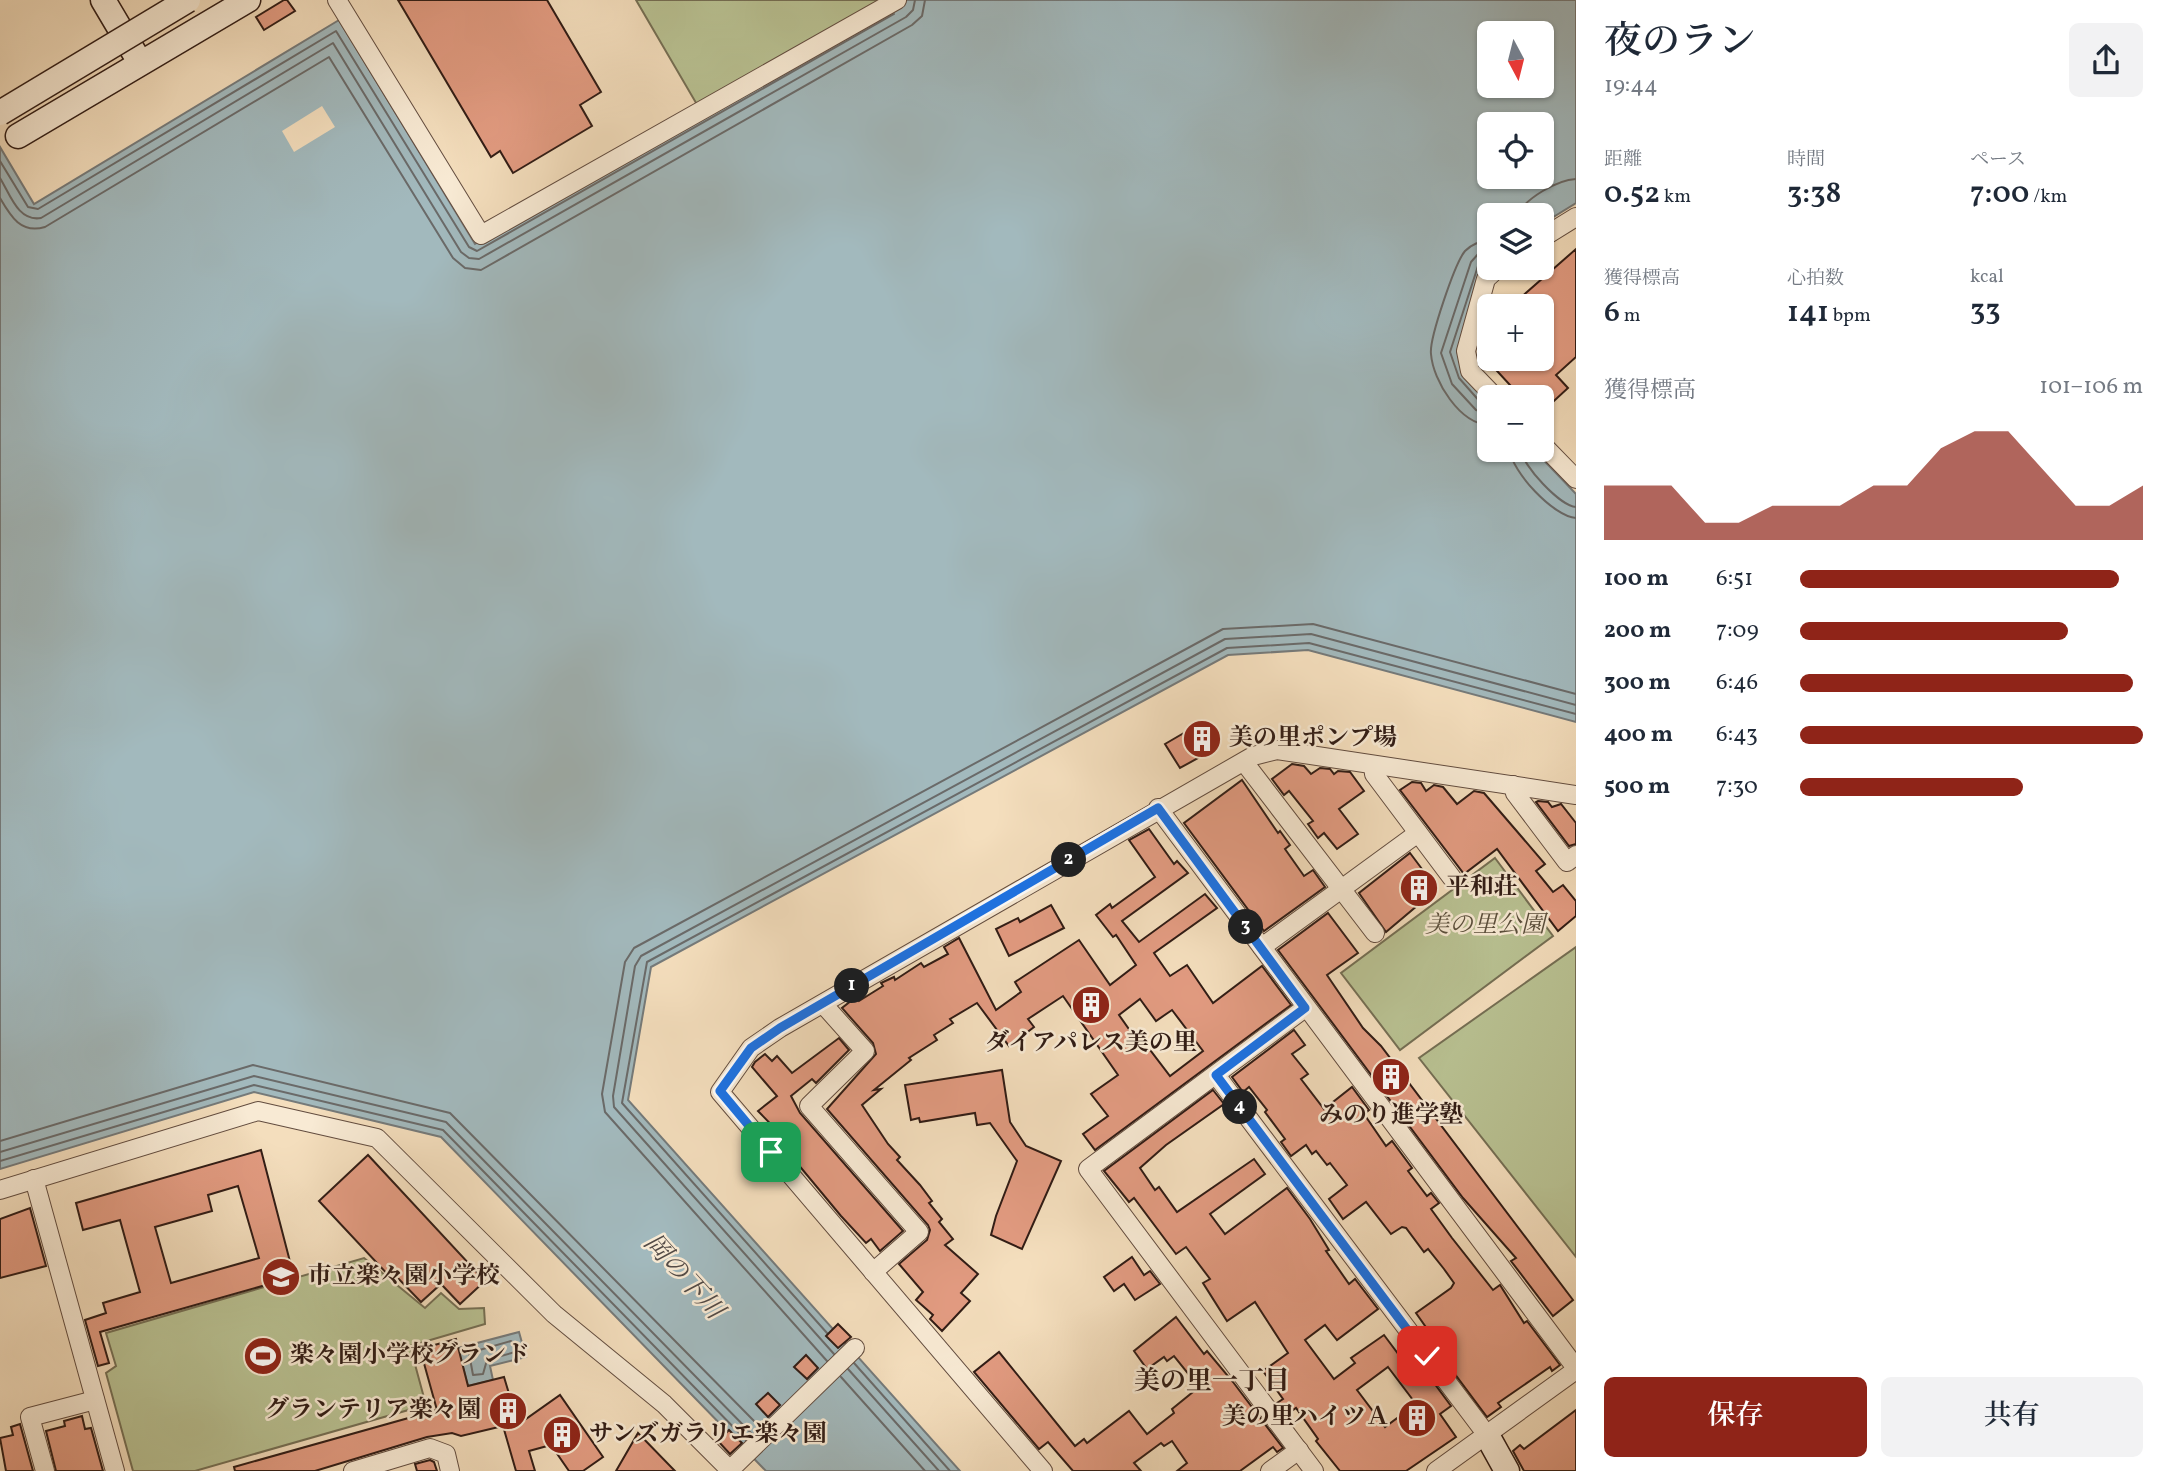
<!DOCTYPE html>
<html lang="ja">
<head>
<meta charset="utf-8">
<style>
  :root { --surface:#fff; --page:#f2f2f3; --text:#1f2937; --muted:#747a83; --accent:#8f2418 }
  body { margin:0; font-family:Vollkorn,"Noto Serif JP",serif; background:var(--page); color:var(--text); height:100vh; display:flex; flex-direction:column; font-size:26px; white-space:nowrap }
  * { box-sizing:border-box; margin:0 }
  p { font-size:23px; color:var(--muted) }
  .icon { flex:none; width:38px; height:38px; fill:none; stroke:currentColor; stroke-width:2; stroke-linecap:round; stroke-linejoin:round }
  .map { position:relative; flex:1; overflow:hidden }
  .details { display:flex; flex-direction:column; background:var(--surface); width:595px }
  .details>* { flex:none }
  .needle { width:46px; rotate:173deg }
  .tools { position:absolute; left:1477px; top:21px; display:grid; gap:14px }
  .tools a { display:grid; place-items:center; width:77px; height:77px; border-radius:10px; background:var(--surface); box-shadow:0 2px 5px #0004; font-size:35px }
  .pin { position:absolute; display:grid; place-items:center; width:60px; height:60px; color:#fff; margin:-30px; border-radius:14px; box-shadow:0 4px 10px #0006 }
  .km { position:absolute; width:35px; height:35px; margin:-18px; border-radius:50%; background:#222; color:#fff; font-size:19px; line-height:35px; text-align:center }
  .round { display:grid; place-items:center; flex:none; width:74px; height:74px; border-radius:10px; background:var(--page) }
  .summary { display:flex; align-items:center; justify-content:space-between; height:119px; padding:0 28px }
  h1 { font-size:38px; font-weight:600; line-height:52px }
  .figures { display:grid; grid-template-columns:repeat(3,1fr); gap:10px; height:119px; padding:7px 28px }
  .figures div { display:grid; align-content:center }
  .figures b { font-size:30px; font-weight:600 }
  .figures small { font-size:19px; font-weight:400 }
  .figures p { font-size:19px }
  .chart { height:196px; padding:14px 28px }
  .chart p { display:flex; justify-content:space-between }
  .chart svg { width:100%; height:126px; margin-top:7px; fill:var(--accent); opacity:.7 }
  .action { display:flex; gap:14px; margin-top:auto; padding:14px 28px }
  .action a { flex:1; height:80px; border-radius:10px; background:var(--accent); color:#fff; font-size:28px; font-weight:600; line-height:80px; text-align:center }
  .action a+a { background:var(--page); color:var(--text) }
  ul { padding:0 28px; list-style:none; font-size:23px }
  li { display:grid; grid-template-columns:112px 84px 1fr; align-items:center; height:52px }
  li i { height:18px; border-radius:9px; background:var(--accent) }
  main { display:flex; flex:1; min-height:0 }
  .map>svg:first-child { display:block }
  .green { fill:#b9c293; stroke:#756f54; stroke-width:2 }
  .water { fill:#a2b9bd; stroke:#757a7a; stroke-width:2; fill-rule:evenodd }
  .pier { fill:#f4debd }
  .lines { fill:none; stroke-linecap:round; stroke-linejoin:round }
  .shore { stroke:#6a6a69; stroke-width:2 }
  .building { fill:#e29b81; stroke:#311c15; stroke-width:2; fill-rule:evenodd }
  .street-casing { stroke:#624c3f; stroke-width:20 }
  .secondary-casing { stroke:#311c15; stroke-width:27 }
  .street { stroke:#f8ead4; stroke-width:18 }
  .secondary { stroke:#f8ead4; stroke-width:24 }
  .secondary-bridge-casing { stroke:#311c15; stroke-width:27; stroke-linecap:butt }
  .secondary-bridge { stroke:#f8ead4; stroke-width:24 }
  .route-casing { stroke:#fff; stroke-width:14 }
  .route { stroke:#1a73e8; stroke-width:9 }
  .labels { text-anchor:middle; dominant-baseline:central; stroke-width:5; stroke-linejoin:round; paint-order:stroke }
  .poi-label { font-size:24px; font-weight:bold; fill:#311c15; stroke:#f8ead4; text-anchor:start }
  .park-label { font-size:24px; font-style:italic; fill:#5a4e3b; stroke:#f8ead4 }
  .water-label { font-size:26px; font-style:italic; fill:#534b47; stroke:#f8ead4 }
  .neighbourhood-label { font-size:26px; font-weight:bold; fill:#311c15; stroke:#f8ead4 }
</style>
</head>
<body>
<main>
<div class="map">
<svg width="1576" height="1471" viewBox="0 0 1576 1471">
  <rect width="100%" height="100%" fill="#f4debd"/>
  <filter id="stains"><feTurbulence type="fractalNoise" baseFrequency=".00286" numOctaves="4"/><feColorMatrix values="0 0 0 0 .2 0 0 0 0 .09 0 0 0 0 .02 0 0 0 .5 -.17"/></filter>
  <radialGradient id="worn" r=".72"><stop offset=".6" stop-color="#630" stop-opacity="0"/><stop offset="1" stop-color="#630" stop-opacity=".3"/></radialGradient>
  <g class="green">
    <path d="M636,0H889L699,108Z"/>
    <path d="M1495,858L1553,936L1400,1050L1341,973Z"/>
    <path d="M1576,947V1257L1419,1058Z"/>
    <path d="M364,1258L425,1308L441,1293L459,1309L484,1308L485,1324L410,1346L426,1405L195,1471H133L106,1373L116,1366L106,1333Z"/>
  </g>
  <g class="water">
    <path d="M904,0H1576V203L1542,224V215H1489V265L1485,269L1457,351L1464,374L1489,401V450H1534L1576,494V722L1308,650L1228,655L651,967L628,1100L960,1471H766L441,1137L254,1092L0,1169V147L34,204L339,20L475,244ZM1489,33H1542V86H1489ZM1489,124H1542V177H1489Z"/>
    <path d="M519,1332L526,1357L490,1366L493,1380L468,1386L458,1348Z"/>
  </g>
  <path class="pier" d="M322,106L335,127L294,152L282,131Z"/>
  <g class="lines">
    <g class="shore">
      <path d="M0,161L28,207L38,209L336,31L469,247L477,251L894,14"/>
      <path d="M0,178C10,194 18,222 41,218L333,43L461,252L469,258L479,259L906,17L913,10L915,0"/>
      <path d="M0,198C11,217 21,234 45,227L329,57L453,258L465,268L481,270L912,25L922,16L925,0"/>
      <path d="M1517,215C1526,198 1557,180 1576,179"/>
      <path d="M1489,241C1480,241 1472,244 1465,251C1455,263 1429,339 1431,354C1433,381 1460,424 1489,425"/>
      <path d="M1489,251L1479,253L1471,262L1441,353L1452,384L1476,410L1489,414"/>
      <path d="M1489,405L1482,404L1459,378L1450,352L1478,266L1489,260"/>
      <path d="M1510,450C1511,471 1554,517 1576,518"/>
      <path d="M1521,450C1522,465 1560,506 1576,507"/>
      <path d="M0,1141L253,1065L450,1113L759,1426"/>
      <path d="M0,1152L254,1076L446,1122L752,1434"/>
      <path d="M0,1161L254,1085L443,1130L746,1440"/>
      <path d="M827,1333L622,1103L647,962L1227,648L1309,643L1576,714"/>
      <path d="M511,1341L515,1344V1352L487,1360L483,1374L473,1375L469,1353Z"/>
      <path d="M834,1354L614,1107L613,1096L635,966L641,956L1225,639L1311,634L1576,705"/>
      <path d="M827,1361L605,1112L602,1094L625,962L634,948L1223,629L1313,624L1576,694"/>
      <path d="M854,1363L950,1471"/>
      <path d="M848,1369L939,1471"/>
      <path d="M841,1377L925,1471"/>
    </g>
  </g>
  <g class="building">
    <path d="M284,0H287L295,11L264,30L256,17Z"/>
    <path d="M398,0H547L601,92L580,105L592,126L513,173L500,151L491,157Z"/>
    <path d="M1576,249V357L1556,375L1568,388L1542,412V397H1521L1486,359H1542V306H1525L1519,299Z"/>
    <path d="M1201,723L1218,747L1180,768L1165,744Z"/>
    <path d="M1292,764L1304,766L1311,774L1320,768L1330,769L1334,774L1338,771L1350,772L1364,791L1339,809L1358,834L1337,849L1324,833L1318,838L1308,824L1313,821L1289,791L1284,795L1272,779Z"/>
    <path d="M1242,780L1278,833L1280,831L1290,845L1285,849L1304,876L1313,870L1325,887L1264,931L1184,823Z"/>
    <path d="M1412,782L1421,783L1426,791L1434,785L1443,787L1457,804L1474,791L1484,793L1545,864L1536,871L1553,892L1563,885L1576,901V916L1558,931L1497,849L1464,874L1400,790Z"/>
    <path d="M1538,801L1548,802L1552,807L1561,804L1576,823V844L1569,846L1536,802Z"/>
    <path d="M1149,829L1174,864L1177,861L1188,873L1122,921L1139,942L1205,894L1217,908L1154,953L1170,976L1187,965L1213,1003L1262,966L1291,1005L1095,1150L1083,1134L1108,1116L1091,1094L1118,1075L1063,996L1028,1019L1034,1027L1009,1046L977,1003L950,1019L953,1023L934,1035L937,1040L909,1058L911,1060L874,1090L881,1089L862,1105L888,1144L900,1157L897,1160L920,1185L932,1201L929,1203L942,1219L939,1222L953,1239L945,1245L978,1274L961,1293L970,1301L942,1331L930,1319L933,1315L916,1300L923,1292L899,1264L927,1240L930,1230L928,1225L827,1109L876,1054L873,1043L842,1008L856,997L859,1001L883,986L881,983L894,977L895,980L921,963L924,967L948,954L944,947L959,938L996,1010L1021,992L1015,982L1079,940L1110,985L1136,965L1116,935L1113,937L1096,915L1110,904L1112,908L1155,877L1129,840ZM1140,999L1156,1021L1172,1010L1203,1051L1170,1076L1147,1046L1143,1049L1119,1015Z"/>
    <path d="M1410,853L1437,889L1386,932L1359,893Z"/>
    <path d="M1051,905L1064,928L1009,956L996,929L1018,918L1020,922Z"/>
    <path d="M1328,913L1358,953L1327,975L1331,981L1363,1028L1381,1046L1573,1300L1553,1316L1511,1261L1516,1258L1463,1198L1278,950Z"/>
    <path d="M1294,1030L1305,1045L1292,1054L1308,1074L1301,1079L1324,1109L1352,1087L1369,1110L1364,1114L1386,1146L1392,1141L1412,1168L1408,1171L1427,1196L1431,1193L1439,1203L1431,1209L1452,1238L1493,1290L1500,1285L1524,1323L1527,1321L1560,1365L1552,1371L1550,1367L1498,1403L1501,1407L1487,1417L1434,1346L1437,1343L1416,1313L1451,1288L1454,1283L1444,1269L1428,1249L1424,1252L1406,1228L1402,1227L1391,1234L1366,1202L1343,1219L1329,1199L1347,1185L1330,1163L1327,1165L1316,1151L1312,1154L1306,1145L1291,1156L1281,1142L1285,1139L1265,1112L1267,1110L1249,1087L1243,1092L1232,1077Z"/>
    <path d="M839,1038L849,1050L816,1083L812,1079L791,1096L800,1113L903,1231L880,1251L871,1239L866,1243L841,1216L787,1151L793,1147L758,1111L777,1096L752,1067L755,1062L765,1054L772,1061L777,1056L792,1073Z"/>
    <path d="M1002,1070L1010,1122L1026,1146L1061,1161L1022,1249L991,1235L996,1216L1017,1161L990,1123L977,1125L975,1113L920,1122L919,1118L911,1120L905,1085Z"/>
    <path d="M1213,1090L1224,1104L1166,1145L1140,1168L1155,1190L1159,1187L1177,1212L1254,1159L1265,1174L1210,1214L1225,1234L1287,1188L1310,1219L1329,1250L1326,1251L1349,1284L1355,1279L1378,1309L1337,1340L1325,1325L1305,1340L1334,1379L1355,1363L1351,1358L1384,1335L1408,1367L1417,1360L1451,1406L1440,1414L1456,1437L1406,1471H1340L1316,1441L1318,1439L1296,1408L1286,1415L1277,1403L1283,1399L1263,1371L1288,1353L1255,1302L1227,1321L1203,1283L1210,1279L1186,1247L1176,1254L1134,1198L1129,1202L1104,1171ZM1388,1367L1416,1404L1385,1427L1357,1390Z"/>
    <path d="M261,1150L294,1277L100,1332L109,1363L98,1366L85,1320L106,1313L103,1303L140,1292L120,1220L83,1230L76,1203ZM238,1186L259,1258L171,1283L155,1227L212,1211L208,1195Z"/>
    <path d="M368,1155L485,1281L460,1304L441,1284L421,1302L396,1276L392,1279L319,1201Z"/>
    <path d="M30,1208L46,1266L0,1278V1219Z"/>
    <path d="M1132,1257L1144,1275L1150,1271L1160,1284L1135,1300L1124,1284L1114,1291L1104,1277Z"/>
    <path d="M1176,1317L1204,1354L1207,1351L1233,1382L1283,1448L1277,1452L1273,1447L1240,1471H1177L1187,1463L1172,1441L1164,1446L1161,1443L1134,1463L1141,1471H1073L1048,1442L1039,1449L974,1372L999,1352L1075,1446L1084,1439L1087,1443L1129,1411L1147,1434L1174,1413L1172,1409L1199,1387L1174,1356L1167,1361L1164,1357L1147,1369L1134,1351Z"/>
    <path d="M838,1324L851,1337L838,1348L826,1336Z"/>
    <path d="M456,1339L468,1386L504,1377L510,1397L516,1395L523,1421L560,1395L603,1457L583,1471H569L551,1445L529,1451L535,1471H516L503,1426L461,1436L452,1433L427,1437L315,1471H235L234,1467L437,1410L420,1349Z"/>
    <path d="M806,1355L818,1368L807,1379L794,1367Z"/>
    <path d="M768,1393L780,1405L768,1417L756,1404Z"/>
    <path d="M1576,1410V1471H1524L1513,1451L1520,1445L1524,1449Z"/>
    <path d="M82,1416L85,1429L91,1428L103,1471H56L46,1431L65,1426L64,1421Z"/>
    <path d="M20,1424L33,1471H6L0,1438L13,1435L11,1427Z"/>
    <path d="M729,1430L742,1443L730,1454L718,1441Z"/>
    <path d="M638,1433L675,1471H616Z"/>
    <path d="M430,1460L434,1462L437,1471H417L415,1464Z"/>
  </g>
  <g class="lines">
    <g class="street-casing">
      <g id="street">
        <path d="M337,0L481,235L897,0"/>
        <path d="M1542,238L1576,217"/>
        <path d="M1495,397L1470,371L1466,351L1486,279L1498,268"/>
        <path d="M1542,444L1576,479"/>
        <path d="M1244,762L1375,933"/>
        <path d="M1373,765L1374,774L1452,878"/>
        <path d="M1513,785L1515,793L1567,862L1576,855"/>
        <path d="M1158,808L1576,1368"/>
        <path d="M1262,947L1418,833"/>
        <path d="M823,1004L865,1051L809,1106L919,1232L873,1272"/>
        <path d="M1305,1008L1088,1169L1314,1471"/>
        <path d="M1216,1075L1487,1435"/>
        <path d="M34,1179L115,1471"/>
        <path d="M0,1190L258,1111L377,1138L554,1314L664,1404L731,1471"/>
        <path d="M736,1464L855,1348"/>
        <path d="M45,1471L30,1417L95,1400"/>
        <path d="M353,1471L430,1448L446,1454L450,1471"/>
        <path d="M1043,1471L720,1092L751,1048L780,1028L1253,756L1277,750L1576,795"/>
        <path d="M1270,1471L1299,1450"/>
        <path d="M1436,1471L1576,1370"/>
      </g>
    </g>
    <g class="secondary-casing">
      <g id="secondary">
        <path d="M103,0L135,54"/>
        <path d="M18,136L248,0"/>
        <path d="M1487,1435L1507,1471"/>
      </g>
    </g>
    <use href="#street" class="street"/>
    <use href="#secondary" class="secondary"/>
    <g class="secondary-bridge-casing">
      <path id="secondary-bridge" d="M0,113L188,0"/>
    </g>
    <use href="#secondary-bridge" class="secondary-bridge"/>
  </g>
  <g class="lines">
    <g class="route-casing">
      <path id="route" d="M771,1152L720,1091L751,1048L780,1028L1158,808L1305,1008L1216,1075L1427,1356"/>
    </g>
    <use href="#route" class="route"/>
  </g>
  <defs>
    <g id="building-disc" transform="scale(2.0125)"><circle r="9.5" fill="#8f2418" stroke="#f8ead4"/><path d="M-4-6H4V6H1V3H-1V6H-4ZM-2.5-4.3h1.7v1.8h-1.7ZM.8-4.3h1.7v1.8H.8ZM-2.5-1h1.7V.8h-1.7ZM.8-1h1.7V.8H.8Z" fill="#fff"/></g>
    <g id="school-disc" transform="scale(2.0125)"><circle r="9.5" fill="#8f2418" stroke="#f8ead4"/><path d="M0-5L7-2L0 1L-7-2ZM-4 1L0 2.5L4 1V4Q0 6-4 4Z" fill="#fff"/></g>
    <g id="stadium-disc" transform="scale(2.0125)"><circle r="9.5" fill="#8f2418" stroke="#f8ead4"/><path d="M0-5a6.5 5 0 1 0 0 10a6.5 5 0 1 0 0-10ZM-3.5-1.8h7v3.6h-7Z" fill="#fff"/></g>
  </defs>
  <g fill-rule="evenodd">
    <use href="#building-disc" x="1202" y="739"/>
    <use href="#building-disc" x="1419" y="888"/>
    <use href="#building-disc" x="1091" y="1005"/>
    <use href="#building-disc" x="1391" y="1077"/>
    <use href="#school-disc" x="281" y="1277"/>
    <use href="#stadium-disc" x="263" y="1356"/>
    <use href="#building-disc" x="508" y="1411"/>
    <use href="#building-disc" x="1417" y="1418"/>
    <use href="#building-disc" x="562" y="1435"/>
  </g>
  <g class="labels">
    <g class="poi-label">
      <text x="1229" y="739">美の里ポンプ場</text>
      <text x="1446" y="888">平和荘</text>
      <text x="1091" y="1044" text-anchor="middle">ダイアパレス美の里</text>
      <text x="1391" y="1116" text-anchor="middle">みのり進学塾</text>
      <text x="308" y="1277">市立楽々園小学校</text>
      <text x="290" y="1356">楽々園小学校グランド</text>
      <text x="481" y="1411" text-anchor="end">グランテリア楽々園</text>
      <text x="1390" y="1418" text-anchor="end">美の里ハイツＡ</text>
      <text x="589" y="1435">サンズガラリエ楽々園</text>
    </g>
    <g class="park-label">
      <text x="1485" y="926">美の里公園</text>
    </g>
    <g class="water-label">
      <text transform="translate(683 1277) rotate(48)">岡の下川</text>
    </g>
    <g class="neighbourhood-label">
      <text x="1212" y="1382">美の里一丁目</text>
    </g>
  </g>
  <rect width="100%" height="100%" filter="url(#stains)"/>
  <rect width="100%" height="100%" fill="url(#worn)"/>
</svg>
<div class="tools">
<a><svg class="needle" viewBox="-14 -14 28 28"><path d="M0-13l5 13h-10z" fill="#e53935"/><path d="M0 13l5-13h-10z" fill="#747a83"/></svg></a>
<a><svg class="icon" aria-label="locate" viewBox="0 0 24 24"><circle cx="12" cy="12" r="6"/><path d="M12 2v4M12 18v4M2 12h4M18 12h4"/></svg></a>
<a><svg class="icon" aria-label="layers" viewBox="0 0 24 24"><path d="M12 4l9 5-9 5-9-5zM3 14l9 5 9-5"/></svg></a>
<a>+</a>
<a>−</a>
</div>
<div class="pin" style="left:771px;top:1152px;background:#1e9e55"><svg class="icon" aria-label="arrive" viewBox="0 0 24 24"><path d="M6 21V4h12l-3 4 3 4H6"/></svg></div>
<div class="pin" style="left:1427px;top:1356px;background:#d93025"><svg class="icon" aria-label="check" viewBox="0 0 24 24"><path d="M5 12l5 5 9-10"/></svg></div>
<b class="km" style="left:852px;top:986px">1</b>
<b class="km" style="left:1069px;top:860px">2</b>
<b class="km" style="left:1246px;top:927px">3</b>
<b class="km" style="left:1240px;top:1107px">4</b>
</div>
<section class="details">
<div class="summary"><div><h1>夜のラン</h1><p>19:44</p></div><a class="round"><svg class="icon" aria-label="share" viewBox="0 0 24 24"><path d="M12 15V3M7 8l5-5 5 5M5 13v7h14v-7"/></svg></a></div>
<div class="figures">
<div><p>距離</p><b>0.52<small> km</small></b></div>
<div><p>時間</p><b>3:38</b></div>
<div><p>ペース</p><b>7:00<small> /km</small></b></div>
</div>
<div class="figures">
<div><p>獲得標高</p><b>6<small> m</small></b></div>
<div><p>心拍数</p><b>141<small> bpm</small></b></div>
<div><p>kcal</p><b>33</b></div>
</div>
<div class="chart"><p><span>獲得標高</span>101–106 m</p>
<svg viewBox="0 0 160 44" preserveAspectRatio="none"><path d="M0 44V25L10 25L20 25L30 38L40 38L50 32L60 32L70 32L80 25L90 25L100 12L110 6L120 6L130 19L140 32L150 32L160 25V44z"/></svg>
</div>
<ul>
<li><b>100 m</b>6:51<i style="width:93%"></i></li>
<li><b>200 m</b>7:09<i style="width:78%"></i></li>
<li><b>300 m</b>6:46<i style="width:97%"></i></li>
<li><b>400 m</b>6:43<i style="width:100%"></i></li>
<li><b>500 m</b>7:30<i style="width:65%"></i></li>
</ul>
<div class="action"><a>保存</a><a>共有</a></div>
</section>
</main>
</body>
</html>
